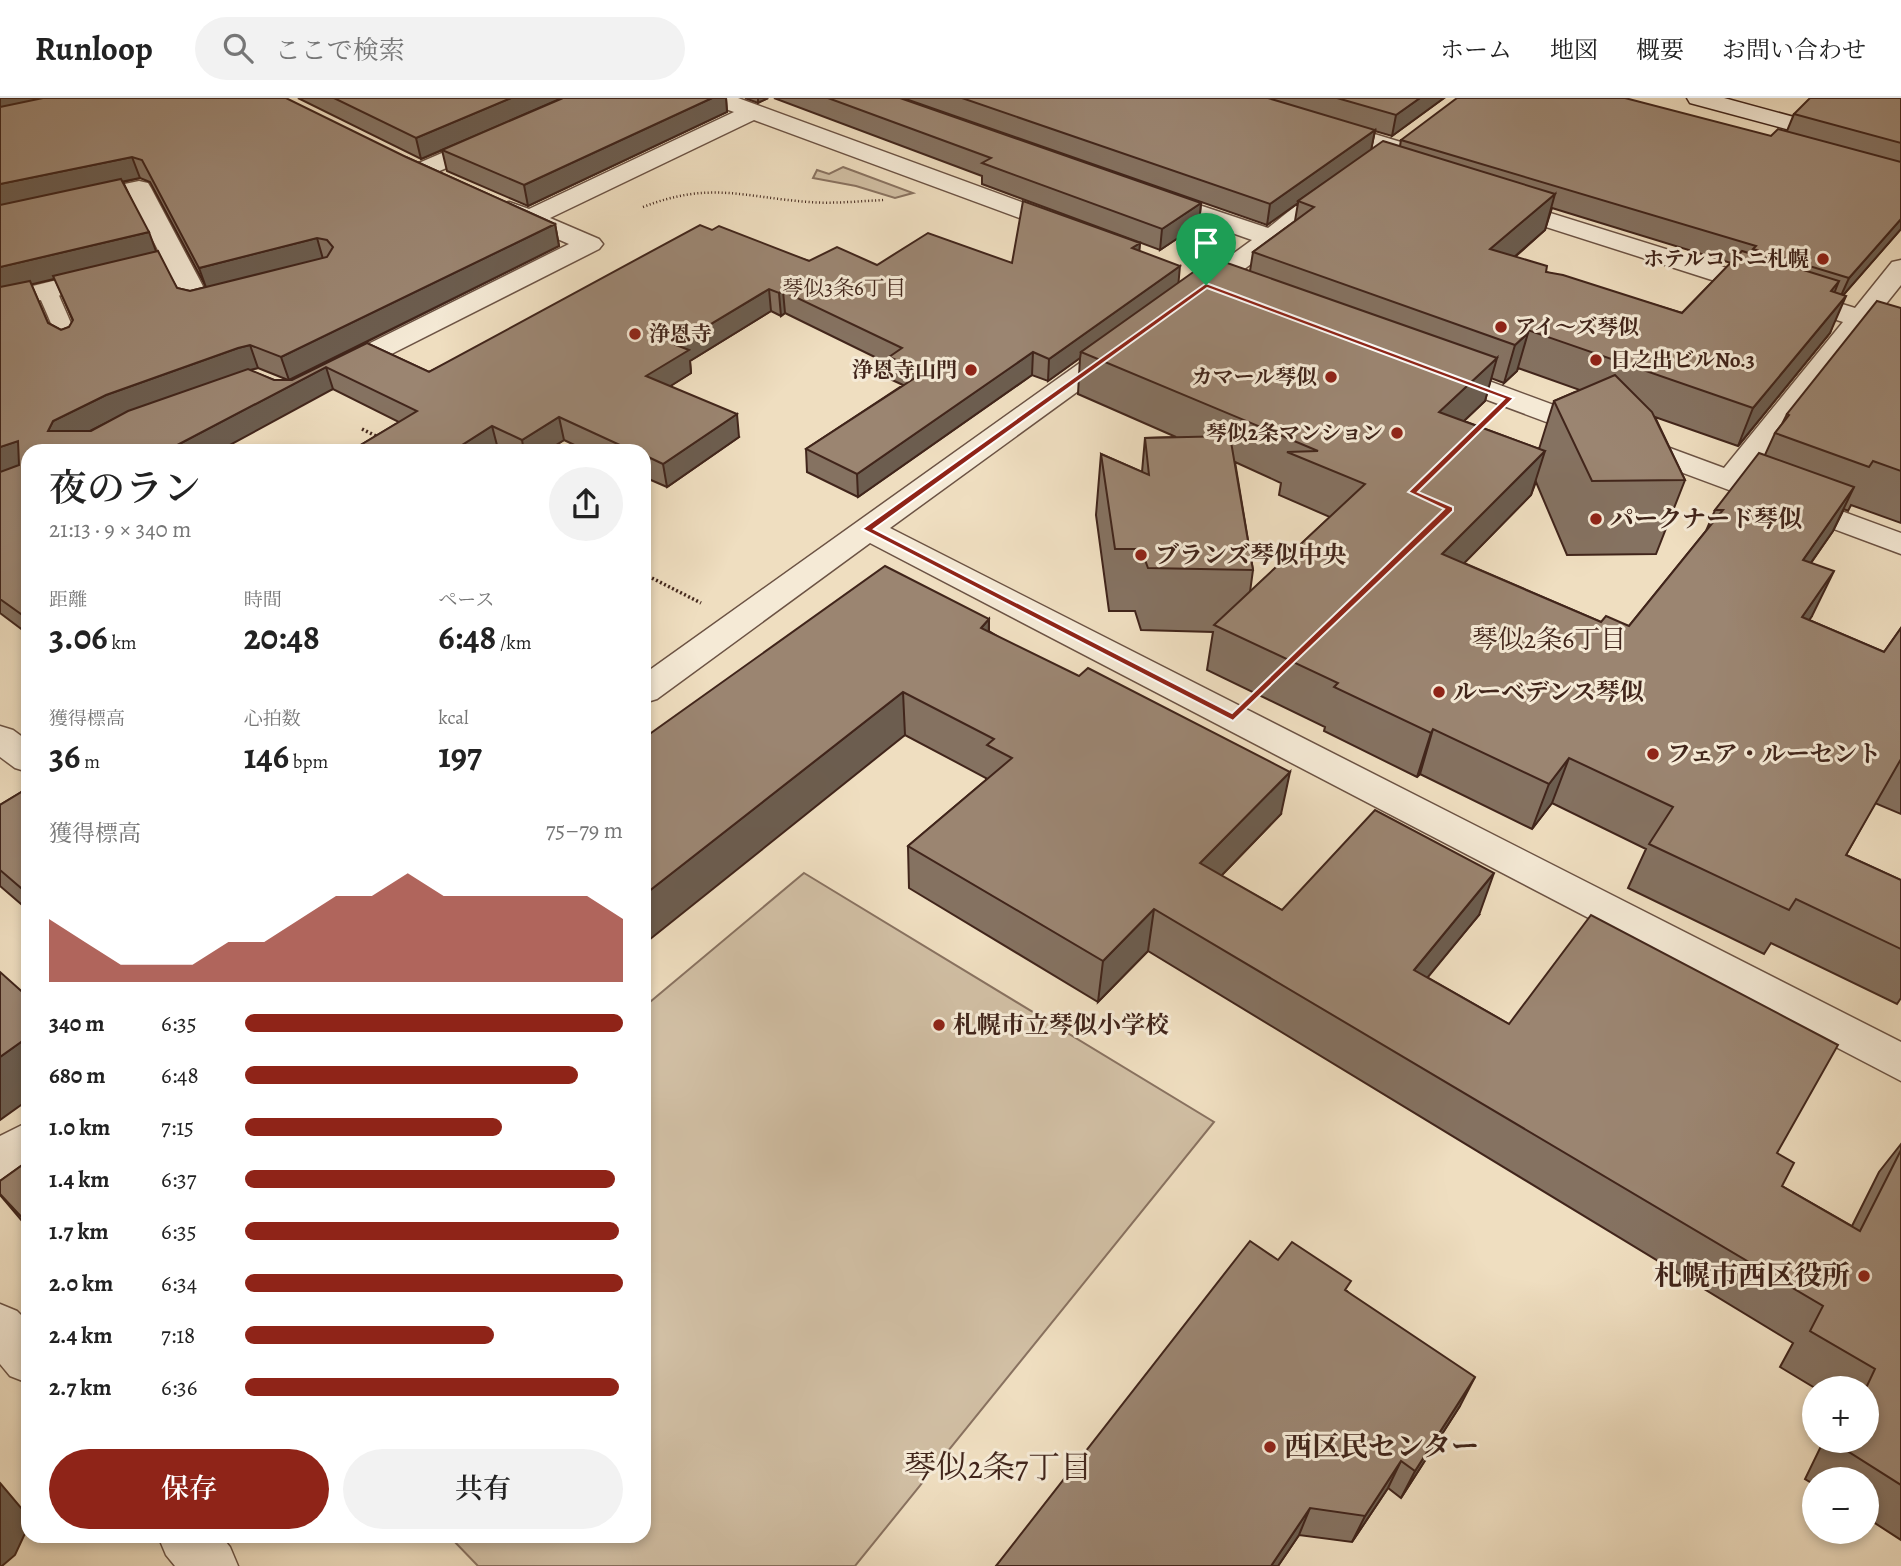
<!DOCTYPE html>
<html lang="ja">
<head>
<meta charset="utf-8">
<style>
  :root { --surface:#fff; --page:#f2f2f2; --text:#222; --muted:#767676; --line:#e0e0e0; --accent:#8f2418 }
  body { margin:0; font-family:Alegreya,"Noto Serif JP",serif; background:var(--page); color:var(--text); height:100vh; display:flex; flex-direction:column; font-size:26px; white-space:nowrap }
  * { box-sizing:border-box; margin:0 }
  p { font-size:23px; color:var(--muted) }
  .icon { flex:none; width:38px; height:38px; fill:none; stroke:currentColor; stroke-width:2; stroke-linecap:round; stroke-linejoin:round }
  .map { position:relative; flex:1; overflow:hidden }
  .side { position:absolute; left:21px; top:346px; width:630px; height:1099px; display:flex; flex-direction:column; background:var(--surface); border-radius:21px; box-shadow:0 4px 10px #0003 }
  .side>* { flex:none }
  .fabs { position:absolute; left:1802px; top:1278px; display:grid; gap:14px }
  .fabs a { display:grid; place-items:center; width:77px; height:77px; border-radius:50%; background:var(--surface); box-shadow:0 4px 10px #0003; font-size:35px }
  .pin { position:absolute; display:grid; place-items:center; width:60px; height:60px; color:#fff; margin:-72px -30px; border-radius:50% 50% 50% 0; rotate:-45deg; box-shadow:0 0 7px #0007 }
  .pin .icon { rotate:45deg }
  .round { display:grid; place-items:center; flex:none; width:74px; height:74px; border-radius:37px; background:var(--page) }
  .headline { display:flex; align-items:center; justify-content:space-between; height:119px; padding:0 28px }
  h1 { font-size:38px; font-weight:600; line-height:52px }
  .figures { display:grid; grid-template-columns:repeat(3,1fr); gap:10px; height:119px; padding:7px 28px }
  .figures div { display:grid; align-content:center }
  .figures b { font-size:35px; font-weight:600 }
  .figures small { font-size:19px; font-weight:400 }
  .figures p { font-size:19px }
  .chart { height:196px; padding:14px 28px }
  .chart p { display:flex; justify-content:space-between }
  .chart svg { width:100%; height:126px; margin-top:7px; fill:var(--accent); opacity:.7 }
  .primary-button { display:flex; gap:14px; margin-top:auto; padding:14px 28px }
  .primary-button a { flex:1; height:80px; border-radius:42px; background:var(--accent); color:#fff; font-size:28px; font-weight:600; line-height:80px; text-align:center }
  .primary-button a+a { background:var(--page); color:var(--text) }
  ul { padding:0 28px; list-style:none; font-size:23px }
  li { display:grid; grid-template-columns:112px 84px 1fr; align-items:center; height:52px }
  li i { height:18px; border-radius:9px; background:var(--accent) }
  header { display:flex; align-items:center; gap:42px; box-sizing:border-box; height:98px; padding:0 35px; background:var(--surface); border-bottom:2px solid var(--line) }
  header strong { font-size:33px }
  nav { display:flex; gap:38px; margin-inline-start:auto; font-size:24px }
  .search { width:490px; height:63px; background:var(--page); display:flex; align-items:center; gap:18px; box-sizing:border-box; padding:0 24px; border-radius:38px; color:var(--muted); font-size:26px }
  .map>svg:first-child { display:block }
  .green { fill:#d1bfa4; stroke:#897260; stroke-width:2 }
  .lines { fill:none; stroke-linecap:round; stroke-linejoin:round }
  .lane-casing { stroke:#6c5344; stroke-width:3 }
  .street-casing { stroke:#6c5344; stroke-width:3 }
  .secondary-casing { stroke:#41251b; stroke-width:3 }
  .path-far1 { stroke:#41251b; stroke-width:2.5; stroke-dasharray:1 2.5; stroke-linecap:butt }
  .path { stroke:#41251b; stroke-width:3.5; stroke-dasharray:2 2.5; stroke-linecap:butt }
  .lane { fill:#f5ead6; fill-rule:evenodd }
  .street { fill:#f5ead6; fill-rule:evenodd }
  .secondary { fill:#f5ead6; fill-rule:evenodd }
  .wall { fill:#857261; stroke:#41251b; stroke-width:2; fill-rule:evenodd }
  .shaded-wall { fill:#6c5d4f; stroke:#41251b; stroke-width:2 }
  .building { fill:#9b8571; stroke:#41251b; stroke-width:2 }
  .route { fill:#8f2418; stroke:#fff; stroke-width:2; fill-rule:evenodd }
  .poi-dot { fill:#8f2418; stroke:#f5ead6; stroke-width:2.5 }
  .labels { text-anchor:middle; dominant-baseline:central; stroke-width:6; stroke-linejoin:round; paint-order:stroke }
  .far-poi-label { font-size:21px; font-weight:bold; fill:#41251b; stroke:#f5ead6; text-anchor:end }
  .far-neighbourhood-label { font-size:21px; fill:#41251b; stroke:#f5ead6 }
  .poi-label { font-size:24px; font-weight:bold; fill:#41251b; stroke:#f5ead6; text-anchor:start }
  .neighbourhood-label { font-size:26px; fill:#41251b; stroke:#f5ead6 }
  .near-poi-label { font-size:28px; font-weight:bold; fill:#41251b; stroke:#f5ead6; text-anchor:end }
  .near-neighbourhood-label { font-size:32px; fill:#41251b; stroke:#f5ead6 }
</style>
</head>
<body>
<header>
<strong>Runloop</strong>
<div class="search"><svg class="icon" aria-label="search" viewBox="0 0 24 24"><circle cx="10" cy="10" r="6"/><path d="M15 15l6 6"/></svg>ここで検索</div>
<nav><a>ホーム</a><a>地図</a><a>概要</a><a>お問い合わせ</a></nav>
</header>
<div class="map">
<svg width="1901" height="1468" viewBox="0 0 1901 1468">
  <rect width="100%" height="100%" fill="#efdec0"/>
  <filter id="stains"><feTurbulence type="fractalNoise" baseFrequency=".00286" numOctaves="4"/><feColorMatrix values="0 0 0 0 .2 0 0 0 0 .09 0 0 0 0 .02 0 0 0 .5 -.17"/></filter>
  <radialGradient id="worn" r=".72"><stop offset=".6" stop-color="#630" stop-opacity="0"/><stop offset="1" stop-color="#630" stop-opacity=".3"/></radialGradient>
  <g class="green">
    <path d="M843,69L913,95L895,100L856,88L813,80L817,72L829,76Z"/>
    <path d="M804,775L1214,1024L855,1468H478L450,1439L644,1438V909Z"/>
  </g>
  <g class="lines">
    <g class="lane-casing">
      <path id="lane" d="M47,187L57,193L80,246L77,250L70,252L60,246L37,193Z"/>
    </g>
    <g class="street-casing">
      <g id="street">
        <path d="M569,0H599L596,5L428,78H412L408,73L412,68Z"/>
        <path d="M706,0H738L1081,126L1085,131L1081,136H1063L754,22L550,120L599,141L603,146L599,151L342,281L332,284L322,281L318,275L322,269L569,146L500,116L497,111L500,106L509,104L529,111L734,14L709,5Z"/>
        <path d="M1221,0H1256L1404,45L1408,50L1404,55H1388L1224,5Z"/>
        <path d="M139,83L148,85L151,90L206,194L234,187L243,189L247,195L243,201L198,213L188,211L131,99L0,128V112Z"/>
        <path d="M1151,91L1268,130C1285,118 1307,93 1329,99L1332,104L1200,205H1182L1178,199L1182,193L1252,142L1142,103L1139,98L1142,93Z"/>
        <path d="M1499,99L1855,210L1892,164L1901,162V187L1877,217L1901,224V241L1866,231L1749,379L1901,435V456L1431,281L1427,275L1431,269L1441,266L1451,269L1724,370L1843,224L1490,111L1487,106L1490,101Z"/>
        <path d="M110,169L119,171L123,177L119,183L0,212V196Z"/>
        <path d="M1122,240L1132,242L1136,248L1132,254L890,430L1901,944V983L870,445L657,601L644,605V576L1112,242Z"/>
        <path d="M0,628L13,632L28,643V674L15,670L0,659Z"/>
        <path d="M28,1024V1069L0,1084V1038Z"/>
        <path d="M0,1206L17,1213L28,1224V1285L10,1278L0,1266Z"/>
        <path d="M158,1438H221L230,1449L238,1468H175L166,1457Z"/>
      </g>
    </g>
    <g class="secondary-casing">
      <path id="secondary" d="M1687,0H1724L1901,48V62L1690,5Z"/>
    </g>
    <path class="path-far1" d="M643,109C710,83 742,99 809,104C834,106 860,103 885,102"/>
    <g class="path">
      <path d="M362,331L380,340"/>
      <path d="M644,476L701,505"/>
    </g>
    <use href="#lane" class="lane"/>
    <use href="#street" class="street"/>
    <use href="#secondary" class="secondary"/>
  </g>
  <g class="wall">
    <path d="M0,0L406,59L555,126L559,148L290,282H292L367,245L429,274L712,132L809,163L877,167L1012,165L1140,145L1139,153L1179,184L1250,173L1253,154L1295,123L1298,105L1267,127L903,0H1444L1392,38L1375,33L1371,51L1400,48L1401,42L1771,38L1787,33L1794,16L1901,0V131L1843,197L1830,235L1738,348L1655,319L1685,382L1656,456L1567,457L1536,384L1531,397L1464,465L1601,524L1629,528L1706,433L1715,412L1765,357L1775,335L1782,326L1787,316L1901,210V425L1851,407L1848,413L1844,411L1833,433L1811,465L1812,518L1809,522L1884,554L1901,530V716L1875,705L1846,757L1901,782V900L1897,906L1771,845L1764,856L1628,790L1646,751L1552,705L1532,731L1420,676L1417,679L1324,633L1325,629L1207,572L1213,534L1141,532L1135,513H1109L1096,417L1101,356L1142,374L1145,340L1176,339L1078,296L1080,260L1048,283L1032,277L858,399L807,374L806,351L903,287L890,281L889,266L785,215L781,218L771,213L690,263L691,275L670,288L739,339L667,389L644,379V354H589L564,342L545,354H503L498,351L494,354H349L399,324L333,291L28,354V536L0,515ZM140,80L150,84L206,189L190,193L177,190L156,154L123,84ZM1552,110L1731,165L1682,215L1546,174L1515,159L1545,132ZM55,181L73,223L69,229L61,232L48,225L31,186ZM258,270L288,282H274L249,272ZM1518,270L1580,292L1554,303L1539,351L1464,323L1485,303L1491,280L1504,285L1517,273ZM1235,364L1281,385L1279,397L1330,419L1250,494L1253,472Z"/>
    <path d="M298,0H726L727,14L528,108L447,73L442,52L421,61Z"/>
    <path d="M745,0H768L758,5Z"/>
    <path d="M774,0H900L1201,105L1199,126L1160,152L982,86V78Z"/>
    <path d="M989,521V533L1281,716L1221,778L1282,812L1479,817L1427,879L1509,926L1777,1055L1782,1088L1852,1128L1879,1074L1901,1046V1442L1867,1420V1381H1815V1387L1805,1381L1824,1342H1867V1290H1815L1780,1269L1793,1245L1148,853L1098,904L909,790L908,748L986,682V680L905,637L644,640Z"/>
    <path d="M28,690V812L0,788V707Z"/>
    <path d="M28,1063V1130L0,1097V1083Z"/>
    <path d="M1278,1162L1347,1193L1460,1308L1401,1400L1388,1390L1352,1444L1299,1437L1278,1468H996Z"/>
  </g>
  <g class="shaded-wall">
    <path d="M0,0H58L0,12Z"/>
    <path d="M511,0H562L421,61L416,40Z"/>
    <path d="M712,0H726L727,14L528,108L524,87Z"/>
    <path d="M758,0H768L758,5Z"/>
    <path d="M1420,0H1444L1392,38L1396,17Z"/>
    <path d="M1375,32L1371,53L1298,103V105L1267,127L1270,106Z"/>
    <path d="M132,59L140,80L0,109V86Z"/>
    <path d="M1555,96L1545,132L1481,188L1490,151Z"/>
    <path d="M1201,105L1199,126L1160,152L1162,131Z"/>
    <path d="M1901,121V131L1839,202L1849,180Z"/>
    <path d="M555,126L559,148L289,282L281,259Z"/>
    <path d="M149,134L157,156L0,194V169Z"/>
    <path d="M317,140L323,161L207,192L199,170Z"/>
    <path d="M1140,145L1138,167L1132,150Z"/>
    <path d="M1180,168L1178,190L1081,254L1080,260L1048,283L1049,261Z"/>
    <path d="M1839,183L1824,221L1831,193Z"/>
    <path d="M769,191L771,213L690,263L691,275L650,301L646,278L676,247Z"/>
    <path d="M783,193L785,215L781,218L779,195Z"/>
    <path d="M1846,198L1830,235L1738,348L1753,310Z"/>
    <path d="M1528,235L1517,273L1504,285L1515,247Z"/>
    <path d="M250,247L258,270L246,273L116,320L64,346L48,333L53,323L106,297L238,250Z"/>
    <path d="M1033,254L1032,277L858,399L857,376Z"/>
    <path d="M1497,260L1485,303L1428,357L1439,314Z"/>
    <path d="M326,269L333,291L217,354H164Z"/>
    <path d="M737,316L739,339L667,389L663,366Z"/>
    <path d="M559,319L564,342L545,354H524L522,342Z"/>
    <path d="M492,328L498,351L494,354H451Z"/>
    <path d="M18,343L28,363L0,377V349Z"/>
    <path d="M1545,353L1531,397L1430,500L1442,456Z"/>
    <path d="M1854,389L1833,433L1782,506L1803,462Z"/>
    <path d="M1834,473L1812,518L1780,563L1802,519Z"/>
    <path d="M989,521L988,563L981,530Z"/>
    <path d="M903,594L905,637L644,846V797Z"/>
    <path d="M1433,631L1420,676L1417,679L1431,635Z"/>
    <path d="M1569,660L1552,705L1532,731L1549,686Z"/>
    <path d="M1290,674L1281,716L1193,807L1200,765Z"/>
    <path d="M1494,775L1479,817L1400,913L1414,872Z"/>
    <path d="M1154,811L1148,853L1098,904L1103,863Z"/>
    <path d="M28,939V1002L0,1022V959Z"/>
    <path d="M1475,1279L1460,1308L1401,1400L1415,1373Z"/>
    <path d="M1401,1363L1388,1390L1352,1444L1365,1418Z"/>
    <path d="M0,1385L28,1418V1429L15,1457L2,1468H0Z"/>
    <path d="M1310,1410L1299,1437L1278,1468H1271Z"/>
  </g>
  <g class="building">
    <path d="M43,0H286L406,59L555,126L281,259L250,247L238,250L106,297L53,323L48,333H91L128,313L248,271L274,282H292L367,245L429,274L700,127L712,132L719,128L809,163L837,149L877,167L928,135L1012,165L1023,103L1140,145L1132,150L1180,168L1049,261L1033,254L857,376L806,351L924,274L889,259L902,250L783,193L779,195L769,191L676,247L689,252L646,278L737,316L663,366L644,357V354H635L559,319L522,342L492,328L451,354H349L417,313L326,269L164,354H28V521L0,501V374L19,367L18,343L0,349V189L30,183L48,225L61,232L69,229L73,222L53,178L158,153L177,190L190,193L327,159L333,149L327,142L317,140L199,170L142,62L132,59L0,86V9Z"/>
    <path d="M334,0H511L416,40Z"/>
    <path d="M563,0H712L524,87L442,52Z"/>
    <path d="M828,0H900L1201,105L1162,131L982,65L991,60Z"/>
    <path d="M962,0H1268L1375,32L1270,106Z"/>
    <path d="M1337,0H1420L1396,17Z"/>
    <path d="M1457,0H1625L1771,38L1778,31L1901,64V121L1849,180L1753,151L1756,148L1401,42Z"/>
    <path d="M1810,0H1901V45L1794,16Z"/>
    <path d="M1383,43L1555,96L1490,151L1547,168L1546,174L1563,177L1682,215L1742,153L1839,183L1831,193L1846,198L1753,310L1522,230L1528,235L1515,247L1253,154L1314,109L1298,103Z"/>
    <path d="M121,81L149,134L0,169V107Z"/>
    <path d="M1213,160L1497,260L1439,314L1545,353L1442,456L1601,524L1606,518L1629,528L1723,412H1715L1759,355L1854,389L1803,462L1834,473L1802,519L1884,554L1901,530V661L1846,757L1901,782V851L1796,801L1789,812L1649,746L1673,709L1569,660L1549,686L1433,631L1431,635L1334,589L1338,585L1214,527L1365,386L1287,354L1318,353L1081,254Z"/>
    <path d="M1877,203L1901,210V373L1873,363L1869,369L1775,335L1789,317L1787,316Z"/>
    <path d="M1615,277L1652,314L1685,382L1592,383L1554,303Z"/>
    <path d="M1230,338L1253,472L1148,470L1141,451H1115L1101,356L1149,377L1145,340Z"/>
    <path d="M885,468L989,521L981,530L1079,578L1088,570L1290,674L1200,765L1282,812L1375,712L1494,775L1414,872L1509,926L1591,817L1838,947L1777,1055L1794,1065L1782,1088L1860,1133L1901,1052V1387L1838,1347L1840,1342H1867V1290H1866L1875,1271L1810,1233L1823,1208L1154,811L1103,863L908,748L1012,660L987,647L994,641L903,594L644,797V640Z"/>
    <path d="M28,690V796L0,772V707Z"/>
    <path d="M0,874L28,899V939L0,959Z"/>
    <path d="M28,1063V1126L0,1096V1083Z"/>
    <path d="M1250,1143L1278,1162L1292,1144L1351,1183L1345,1192L1475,1279L1415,1373L1401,1363L1365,1418L1310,1410L1271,1468H996Z"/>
  </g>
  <path class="route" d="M1206,185L1514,300L1418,394L1453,409V413L1233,623L862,431ZM1207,190L1504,301L1408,394L1444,411L1232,615L874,431Z"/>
  <g class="poi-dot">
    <circle cx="1823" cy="161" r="7"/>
    <circle cx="1501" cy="229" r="7"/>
    <circle cx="635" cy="236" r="7"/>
    <circle cx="1596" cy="262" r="7"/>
    <circle cx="971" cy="272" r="7"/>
    <circle cx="1331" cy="279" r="7"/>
    <circle cx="1397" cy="335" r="7"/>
    <circle cx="1596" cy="421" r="7"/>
    <circle cx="1141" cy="457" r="7"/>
    <circle cx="1439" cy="594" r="7"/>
    <circle cx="1653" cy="656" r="7"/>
    <circle cx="939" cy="927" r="7"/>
    <circle cx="1864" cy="1178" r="7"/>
    <circle cx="1270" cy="1349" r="7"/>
  </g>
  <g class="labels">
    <g class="far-poi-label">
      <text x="1809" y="161">ホテルコトニ札幌</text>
      <text x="1515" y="229" text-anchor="start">アイ～ズ琴似</text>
      <text x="649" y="236" text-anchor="start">浄恩寺</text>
      <text x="1610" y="262" text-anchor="start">日之出ビルNo.3</text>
      <text x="957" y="272">浄恩寺山門</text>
      <text x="1317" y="279">カマール琴似</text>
      <text x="1383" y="335">琴似2条マンション</text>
    </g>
    <g class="far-neighbourhood-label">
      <text x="844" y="190">琴似3条6丁目</text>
    </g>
    <g class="poi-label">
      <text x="1610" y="421">パークナード琴似</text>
      <text x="1155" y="457">ブランズ琴似中央</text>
      <text x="1453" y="594">ルーベデンス琴似</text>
      <text x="1667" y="656">フェア・ルーセント</text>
      <text x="953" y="927">札幌市立琴似小学校</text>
    </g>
    <g class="neighbourhood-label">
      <text x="1549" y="541">琴似2条6丁目</text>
    </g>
    <g class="near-poi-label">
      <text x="1850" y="1178">札幌市西区役所</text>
      <text x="1284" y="1349" text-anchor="start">西区民センター</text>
    </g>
    <g class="near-neighbourhood-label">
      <text x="998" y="1369">琴似2条7丁目</text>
    </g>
  </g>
  <rect width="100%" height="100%" filter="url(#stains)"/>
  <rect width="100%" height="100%" fill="url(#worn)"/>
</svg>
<div class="fabs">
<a>+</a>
<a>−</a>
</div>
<div class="pin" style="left:1206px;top:187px;background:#1e9e55"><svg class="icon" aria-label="arrive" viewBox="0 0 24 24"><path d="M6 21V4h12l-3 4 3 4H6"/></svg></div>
<section class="side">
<div class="headline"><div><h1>夜のラン</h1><p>21:13 · 9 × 340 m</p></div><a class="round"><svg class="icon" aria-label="share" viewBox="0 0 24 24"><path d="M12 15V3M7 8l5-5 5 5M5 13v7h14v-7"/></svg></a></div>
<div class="figures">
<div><p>距離</p><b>3.06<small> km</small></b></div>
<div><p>時間</p><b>20:48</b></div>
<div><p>ペース</p><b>6:48<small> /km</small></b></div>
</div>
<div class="figures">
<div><p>獲得標高</p><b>36<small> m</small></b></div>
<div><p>心拍数</p><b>146<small> bpm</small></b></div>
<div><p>kcal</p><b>197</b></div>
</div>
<div class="chart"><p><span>獲得標高</span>75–79 m</p>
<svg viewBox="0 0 160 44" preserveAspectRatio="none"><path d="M0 44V22L10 30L20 38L30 38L40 38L50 30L60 30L70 22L80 14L90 14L100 6L110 14L120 14L130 14L140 14L150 14L160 22V44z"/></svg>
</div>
<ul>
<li><b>340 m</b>6:35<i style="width:100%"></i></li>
<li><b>680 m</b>6:48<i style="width:88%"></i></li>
<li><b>1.0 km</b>7:15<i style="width:68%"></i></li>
<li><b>1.4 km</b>6:37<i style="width:98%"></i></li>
<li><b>1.7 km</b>6:35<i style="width:99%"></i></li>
<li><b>2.0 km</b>6:34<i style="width:100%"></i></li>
<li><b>2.4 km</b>7:18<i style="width:66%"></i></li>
<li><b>2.7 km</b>6:36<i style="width:99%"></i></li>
</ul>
<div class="primary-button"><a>保存</a><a>共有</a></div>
</section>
</div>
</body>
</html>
